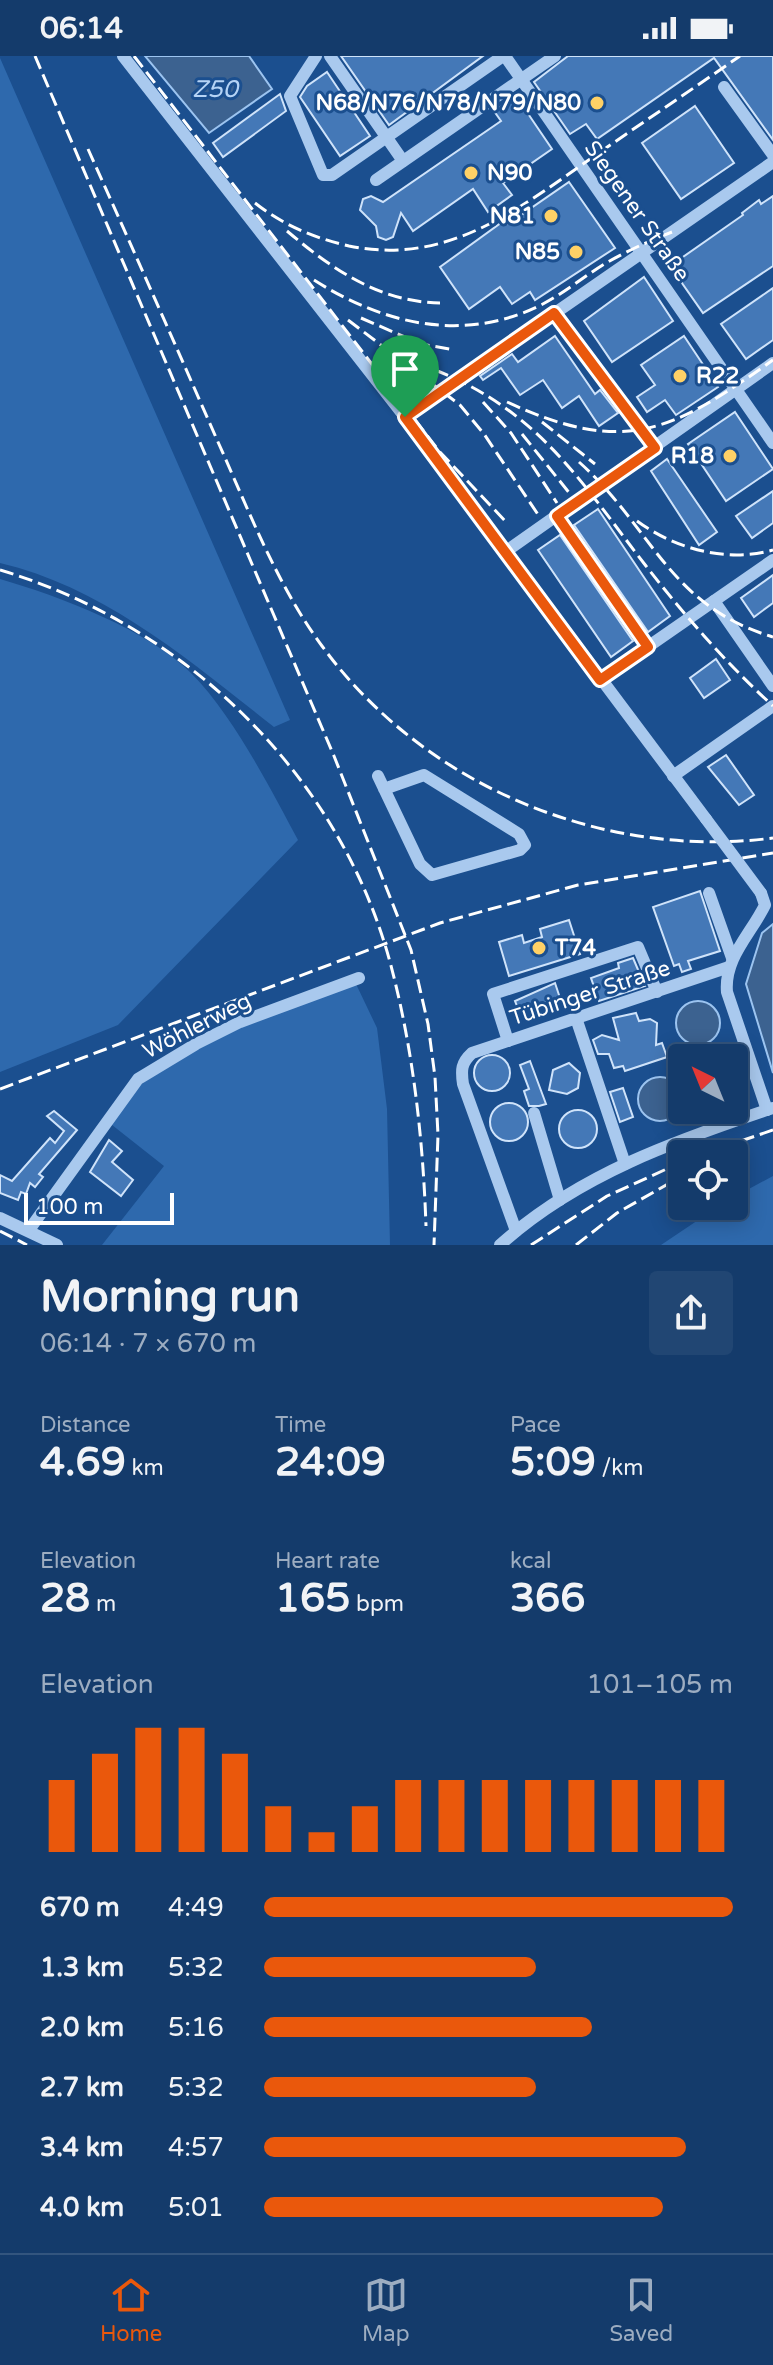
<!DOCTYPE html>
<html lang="en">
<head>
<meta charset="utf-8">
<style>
  :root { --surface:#143b6b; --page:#214673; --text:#f1f3f6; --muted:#9dadc1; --line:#33557e; --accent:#ea580c }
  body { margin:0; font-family:"Varela Round",sans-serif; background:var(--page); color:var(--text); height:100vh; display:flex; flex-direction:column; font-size:30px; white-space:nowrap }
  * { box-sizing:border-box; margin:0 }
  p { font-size:26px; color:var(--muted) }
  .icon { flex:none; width:44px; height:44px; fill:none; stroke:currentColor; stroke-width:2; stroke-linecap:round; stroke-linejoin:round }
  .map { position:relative; height:1189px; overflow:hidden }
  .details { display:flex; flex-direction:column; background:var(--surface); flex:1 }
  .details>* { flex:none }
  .needle { width:52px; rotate:317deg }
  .tools { position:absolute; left:668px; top:988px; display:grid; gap:16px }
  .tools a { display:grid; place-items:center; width:80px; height:80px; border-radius:8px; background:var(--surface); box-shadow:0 4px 20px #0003,0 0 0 2px var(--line); font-size:40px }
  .scale { position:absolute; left:24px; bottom:20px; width:150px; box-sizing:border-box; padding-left:8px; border:4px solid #fff; border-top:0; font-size:22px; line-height:28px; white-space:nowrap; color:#fff; -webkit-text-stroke:6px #1b4f8f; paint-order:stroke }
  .pin { position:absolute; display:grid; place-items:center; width:68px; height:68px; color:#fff; margin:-82px -34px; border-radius:50% 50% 50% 0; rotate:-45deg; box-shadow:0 0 8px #0007 }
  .pin .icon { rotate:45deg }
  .round { display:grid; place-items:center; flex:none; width:84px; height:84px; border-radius:8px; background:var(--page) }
  .headline { display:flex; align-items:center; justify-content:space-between; height:136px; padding:0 40px }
  h1 { font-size:44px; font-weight:700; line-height:60px }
  .figures { display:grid; grid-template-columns:repeat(3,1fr); gap:12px; height:136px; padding:8px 40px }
  .figures div { display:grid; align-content:center }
  .figures b { font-size:40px; font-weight:700 }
  .figures small { font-size:22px; font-weight:400 }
  .figures p { font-size:22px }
  .chart { height:224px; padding:16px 40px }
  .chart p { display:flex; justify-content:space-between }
  .chart svg { width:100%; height:144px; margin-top:8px; stroke:var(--accent); stroke-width:6 }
  ul { padding:0 40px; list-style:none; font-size:26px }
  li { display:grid; grid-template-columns:128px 96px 1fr; align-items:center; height:60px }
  li i { height:20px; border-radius:10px; background:var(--accent) }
  .status { display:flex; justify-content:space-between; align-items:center; height:56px; padding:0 40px; background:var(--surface); direction:ltr }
  .status svg { height:22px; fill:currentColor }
  .tab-bar { display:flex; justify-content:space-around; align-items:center; height:112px; border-top:2px solid var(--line); background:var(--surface); font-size:22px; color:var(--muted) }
  .tab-bar a { display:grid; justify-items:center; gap:4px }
  .tab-bar .on { color:var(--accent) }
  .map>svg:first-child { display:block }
  .green { fill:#2e69ad }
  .water { fill:#3c6290; stroke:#9cc4f0; stroke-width:2 }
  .building { fill:#4478b7; stroke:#cfe3fa; stroke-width:2 }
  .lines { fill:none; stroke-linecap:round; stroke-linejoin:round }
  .minor { stroke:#a9c9ee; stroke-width:12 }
  .rail { stroke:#fff; stroke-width:3; stroke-dasharray:14 6; stroke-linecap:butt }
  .minor-bridge { stroke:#a9c9ee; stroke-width:12 }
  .route-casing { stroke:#fff; stroke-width:16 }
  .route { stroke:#ea580c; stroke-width:10 }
  .poi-dot { fill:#ffd166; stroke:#1b4f8f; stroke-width:3 }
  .labels { text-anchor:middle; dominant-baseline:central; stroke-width:6; stroke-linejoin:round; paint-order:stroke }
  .poi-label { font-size:22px; font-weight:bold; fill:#fff; stroke:#1b4f8f; text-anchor:end }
  .street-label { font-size:22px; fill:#fff; stroke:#1b4f8f }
  .water-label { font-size:24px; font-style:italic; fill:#b5d3f5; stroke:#1b4f8f }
</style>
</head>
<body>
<div class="status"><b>06:14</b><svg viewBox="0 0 49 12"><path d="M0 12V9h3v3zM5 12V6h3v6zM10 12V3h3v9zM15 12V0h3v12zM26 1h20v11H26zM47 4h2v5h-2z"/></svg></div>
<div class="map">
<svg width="773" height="1189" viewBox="0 0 773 1189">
  <rect width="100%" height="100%" fill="#1b4f8f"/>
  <g class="green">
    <path d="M0,2L290,664L274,671C191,606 106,532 0,507Z"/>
    <path d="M0,523C59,540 149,574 192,618C234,661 270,732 298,784L118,969L0,1016Z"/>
    <path d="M356,928L377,972L387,1053L390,1189H102L164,1110L107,1065C165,987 268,961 356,928Z"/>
    <path d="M773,1120V1189H661L719,1150H734V1141Z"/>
  </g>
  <g class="water">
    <path d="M145,0H249L272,33L209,77Z"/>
    <path d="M773,868V1017L746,928L762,877Z"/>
    <circle cx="698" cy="967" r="22"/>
    <circle cx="660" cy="1043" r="22"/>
  </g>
  <g class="building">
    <path d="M341,0H483L389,69Z"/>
    <path d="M568,0H773V84L714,2L597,83L586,68L570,78L534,26Z"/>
    <path d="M327,16L370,80L340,100L300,41L307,30Z"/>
    <path d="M280,38L286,55L223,101L213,87Z"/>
    <path d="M516,40L552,93L503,127L512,139L488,156L473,133L413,175L401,157L393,181L386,184L378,181L376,170L360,154L363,143L371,140L383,146L501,65L494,55Z"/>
    <path d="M695,50L734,107L681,143L642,87Z"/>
    <path d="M569,126L615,192L535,244L530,236L512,248L500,231L469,253L440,211L505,164L508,168Z"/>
    <path d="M773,140V210L703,257L670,210L743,159L742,157L759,144L761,148Z"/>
    <path d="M644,221L673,265L612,306L584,265Z"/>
    <path d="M773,232V284L746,303L721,268Z"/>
    <path d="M555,280L595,338L600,334L618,357L599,370L579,340L562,352L543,324L520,339L501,312L483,324L480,320L512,298L518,306Z"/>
    <path d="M684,280L718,331L676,359L665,344L647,356L637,341L655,329L641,309Z"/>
    <path d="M735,356L773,413L726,445L688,388Z"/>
    <path d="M667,403L717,476L699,489L651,415Z"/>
    <path d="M773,435V467L752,482L736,460Z"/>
    <path d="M598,453L670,560L648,576L574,469Z"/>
    <path d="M560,479L633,585L611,601L538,494Z"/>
    <path d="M773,519V547L754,561L741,542Z"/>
    <path d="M716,603L730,624L704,642L690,622Z"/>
    <path d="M726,699L754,739L739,749L708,711Z"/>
    <path d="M700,835L720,895L688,905L691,913L682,916L679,908L674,910L653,851Z"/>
    <path d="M569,864L580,898L509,920L499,886L522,879L524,887L542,881L540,873Z"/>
    <path d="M633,902L645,930L599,945L591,922L619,912L618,907Z"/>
    <path d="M555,927L560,942L519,955L515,945Z"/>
    <path d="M636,957L639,965L650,963L657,967L656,989L662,987L667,1001L625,1015L623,1010L614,1012L609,998H598L593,984L602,979L619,984L613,962Z"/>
    <circle cx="492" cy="1017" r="18"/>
    <path d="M530,1005L546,1048L539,1050H529L524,1035L529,1033L520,1009Z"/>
    <path d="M569,1007L580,1017L578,1032L567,1038L549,1034L553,1014Z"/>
    <path d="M623,1032L633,1061L620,1066L610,1036Z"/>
    <circle cx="509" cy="1066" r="19"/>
    <circle cx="578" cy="1073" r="19"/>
    <path d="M54,1055L77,1074L39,1118L43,1121L35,1131L30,1127L26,1138L21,1136L18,1144L0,1137V1119L12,1125L50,1082L55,1087L64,1075L47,1060Z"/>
    <path d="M109,1084L122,1095L112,1106L133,1124L121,1140L90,1116Z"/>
  </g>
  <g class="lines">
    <g class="minor">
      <path d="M123,0L405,361L706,763"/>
      <path d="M316,0L290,40L323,119H332L503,0"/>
      <path d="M330,0L403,105"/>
      <path d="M505,0L773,387"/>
      <path d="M724,31L773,99"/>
      <path d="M376,124L555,0"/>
      <path d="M554,257L655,392"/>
      <path d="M405,361L773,106"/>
      <path d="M557,460L648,591"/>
      <path d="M505,496L773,307"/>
      <path d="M714,545L773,630"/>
      <path d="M600,624L773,504"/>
      <path d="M378,720L420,808L432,819L520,794L525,789L519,778L424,719L384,733"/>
      <path d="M673,720L773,650"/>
      <path d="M709,837L732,902"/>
      <path d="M761,837L765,849C751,878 724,902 727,936L767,1054"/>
      <path d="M576,962L625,1108"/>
      <path d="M508,985L493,938L638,891L657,936"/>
      <path d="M534,1057L560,1144"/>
      <path d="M0,1162L57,1189"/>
      <path d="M29,1174L138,1023L196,988L240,966L359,922"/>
      <path d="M516,1175L463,1028C461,1014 461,1007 472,997L729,911"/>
      <path d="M500,1189C577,1119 677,1084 773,1052"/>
    </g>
    <g class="rail">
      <path d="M35,0L334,700L411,894L428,968L435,1021L438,1079L434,1189"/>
      <path d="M134,0L439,395L508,468"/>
      <path d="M88,93C132,191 175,288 218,386C249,455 277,529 322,590C424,730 603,804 773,782"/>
      <path d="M255,147C283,169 314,182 349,190C447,210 517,154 593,101C642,67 691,34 740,0"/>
      <path d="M287,175C332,213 379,246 440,247"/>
      <path d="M314,224C383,268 462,287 539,250C563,238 583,221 606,207C627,195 649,185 672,176"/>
      <path d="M361,262L421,288L455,294"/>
      <path d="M348,264L460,349L484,378L539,460"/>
      <path d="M435,314C539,355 581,426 646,510C685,560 726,607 773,650"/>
      <path d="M483,346L511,377L557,447"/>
      <path d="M507,346C626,401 673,375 773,304"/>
      <path d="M542,366L595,408"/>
      <path d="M522,378L571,439"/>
      <path d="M579,406C652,471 668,550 773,581"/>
      <path d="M637,465C675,493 727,507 773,494"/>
      <path d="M0,514C184,569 339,718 390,906C413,992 423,1082 426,1170"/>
      <path d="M0,1033L440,867L578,829L773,797"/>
      <path d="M703,1098L773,1074"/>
      <path d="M0,1175L27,1189"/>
      <path d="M531,1189L607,1140L682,1106"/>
      <path d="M576,1189L617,1157L682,1120"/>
    </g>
    <path class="minor-bridge" d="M706,763L761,837"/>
  </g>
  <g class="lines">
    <g class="route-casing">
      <path id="route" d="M554,257L655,392L557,460L648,591L600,624L405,361Z"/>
    </g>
    <use href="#route" class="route"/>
  </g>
  <g class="poi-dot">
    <circle cx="597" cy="47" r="8"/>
    <circle cx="471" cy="117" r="8"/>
    <circle cx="551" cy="160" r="8"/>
    <circle cx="576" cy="196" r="8"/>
    <circle cx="680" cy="320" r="8"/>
    <circle cx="730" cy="400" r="8"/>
    <circle cx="539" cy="892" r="8"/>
  </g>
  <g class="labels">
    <g class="poi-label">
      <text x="581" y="47">N68/N76/N78/N79/N80</text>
      <text x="487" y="117" text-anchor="start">N90</text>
      <text x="535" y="160">N81</text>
      <text x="560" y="196">N85</text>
      <text x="696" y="320" text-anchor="start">R22</text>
      <text x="714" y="400">R18</text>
      <text x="555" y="892" text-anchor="start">T74</text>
    </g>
    <g class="street-label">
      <text transform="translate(637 155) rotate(55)">Siegener Straße</text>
      <text transform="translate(590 937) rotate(-18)">Tübinger Straße</text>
      <text transform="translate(197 970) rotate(-27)">Wöhlerweg</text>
    </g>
    <g class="water-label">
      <text x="215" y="33">Z50</text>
    </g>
  </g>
</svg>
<div class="tools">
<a><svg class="needle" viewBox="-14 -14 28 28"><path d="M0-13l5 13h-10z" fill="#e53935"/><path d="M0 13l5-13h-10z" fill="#9dadc1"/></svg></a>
<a><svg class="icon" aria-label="locate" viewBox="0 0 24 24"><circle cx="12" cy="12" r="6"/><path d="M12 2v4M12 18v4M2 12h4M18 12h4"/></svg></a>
</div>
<div class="scale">100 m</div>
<div class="pin" style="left:405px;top:361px;background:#1e9e55"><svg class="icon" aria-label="arrive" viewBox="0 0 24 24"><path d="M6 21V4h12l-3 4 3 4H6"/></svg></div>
</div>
<section class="details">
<div class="headline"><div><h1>Morning run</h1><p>06:14 · 7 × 670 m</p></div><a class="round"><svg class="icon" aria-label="share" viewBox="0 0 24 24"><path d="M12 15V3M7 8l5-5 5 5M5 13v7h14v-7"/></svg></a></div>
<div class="figures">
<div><p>Distance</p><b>4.69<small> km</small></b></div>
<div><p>Time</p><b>24:09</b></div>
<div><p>Pace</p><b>5:09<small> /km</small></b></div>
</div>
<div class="figures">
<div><p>Elevation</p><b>28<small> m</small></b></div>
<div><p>Heart rate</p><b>165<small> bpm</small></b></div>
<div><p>kcal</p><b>366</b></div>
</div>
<div class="chart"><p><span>Elevation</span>101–105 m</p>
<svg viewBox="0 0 160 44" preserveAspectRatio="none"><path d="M5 44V22M15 44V14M25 44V6M35 44V6M45 44V14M55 44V30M65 44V38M75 44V30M85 44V22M95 44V22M105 44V22M115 44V22M125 44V22M135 44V22M145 44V22M155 44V22"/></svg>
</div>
<ul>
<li><b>670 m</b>4:49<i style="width:100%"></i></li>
<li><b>1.3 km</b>5:32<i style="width:58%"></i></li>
<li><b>2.0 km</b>5:16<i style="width:70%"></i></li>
<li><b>2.7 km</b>5:32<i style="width:58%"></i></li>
<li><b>3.4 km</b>4:57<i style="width:90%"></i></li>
<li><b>4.0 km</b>5:01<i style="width:85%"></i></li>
</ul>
</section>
<nav class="tab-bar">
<a class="on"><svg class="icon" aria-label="home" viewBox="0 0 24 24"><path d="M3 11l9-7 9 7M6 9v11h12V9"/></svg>Home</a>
<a><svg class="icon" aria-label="map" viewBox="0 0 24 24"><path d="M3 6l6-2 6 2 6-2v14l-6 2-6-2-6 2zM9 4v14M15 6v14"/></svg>Map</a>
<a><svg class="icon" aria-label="saved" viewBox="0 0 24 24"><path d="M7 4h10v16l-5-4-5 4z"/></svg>Saved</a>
</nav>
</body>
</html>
